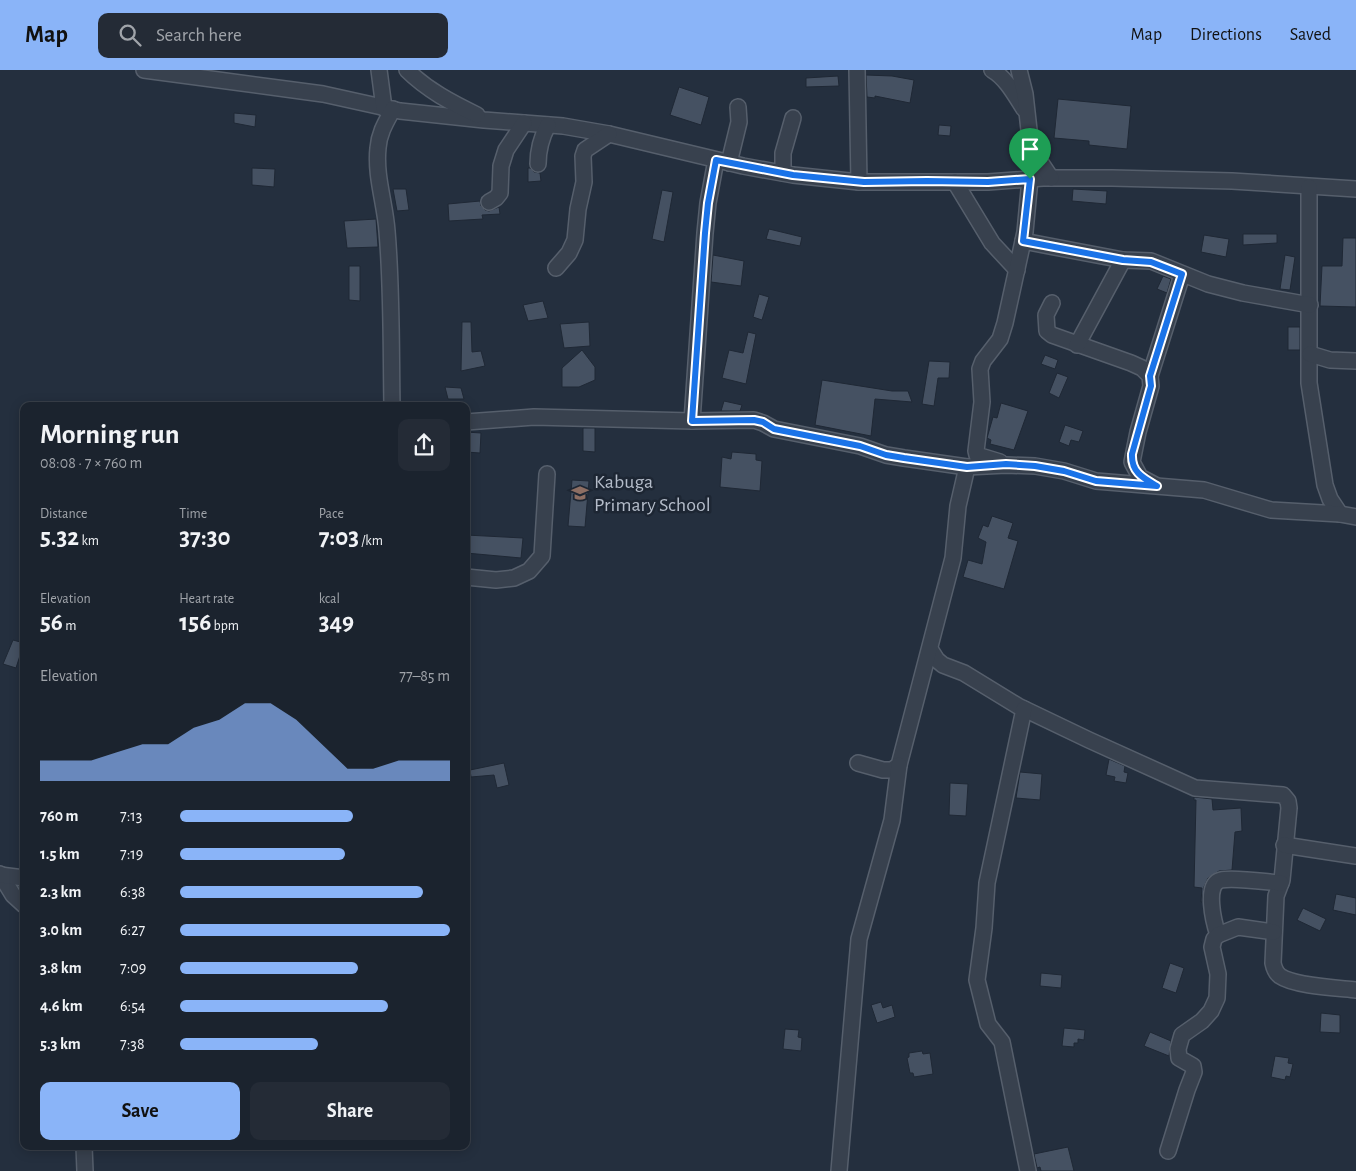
<!DOCTYPE html>
<html lang="en">
<head>
<meta charset="utf-8">
<style>
  :root { --surface:#1b232e; --page:#242b36; --text:#f1f3f6; --muted:#a0a4aa; --line:#39404a; --accent:#8ab4f8 }
  body { margin:0; font-family:"Alegreya Sans",sans-serif; background:var(--page); color:var(--text); height:100vh; display:flex; flex-direction:column; font-size:19px; white-space:nowrap }
  * { box-sizing:border-box; margin:0 }
  p { font-size:16px; color:var(--muted) }
  .icon { flex:none; width:28px; height:28px; fill:none; stroke:currentColor; stroke-width:2; stroke-linecap:round; stroke-linejoin:round }
  .map { position:relative; flex:1; overflow:hidden }
  .side { position:absolute; left:20px; top:332px; width:450px; height:748px; display:flex; flex-direction:column; background:var(--surface); border-radius:10px; box-shadow:0 2px 12px #0003,0 0 0 1px var(--line) }
  .side>* { flex:none }
  .pin { position:absolute; display:grid; place-items:center; width:42px; height:42px; color:#fff; margin:-51px -21px; border-radius:50% 50% 50% 0; rotate:-45deg; box-shadow:0 0 5px #0007 }
  .pin .icon { rotate:45deg }
  .round { display:grid; place-items:center; flex:none; width:52px; height:52px; border-radius:10px; background:var(--page) }
  .headline { display:flex; align-items:center; justify-content:space-between; height:85px; padding:0 20px }
  h1 { font-size:28px; font-weight:700; line-height:38px }
  .figures { display:grid; grid-template-columns:repeat(3,1fr); gap:8px; height:85px; padding:5px 20px }
  .figures div { display:grid; align-content:center }
  .figures b { font-size:25px; font-weight:700 }
  .figures small { font-size:14px; font-weight:400 }
  .figures p { font-size:14px }
  .chart { height:140px; padding:10px 20px }
  .chart p { display:flex; justify-content:space-between }
  .chart svg { width:100%; height:90px; margin-top:5px; fill:var(--accent); opacity:.7 }
  .primary-button { display:flex; gap:10px; margin-top:auto; padding:10px 20px }
  .primary-button a { flex:1; height:58px; border-radius:10px; background:var(--accent); color:#111; font-size:20px; font-weight:700; line-height:58px; text-align:center }
  .primary-button a+a { background:var(--page); color:var(--text) }
  ul { padding:0 20px; list-style:none; font-size:16px }
  li { display:grid; grid-template-columns:80px 60px 1fr; align-items:center; height:38px }
  li i { height:12px; border-radius:6px; background:var(--accent) }
  header { display:flex; align-items:center; gap:30px; box-sizing:border-box; height:70px; padding:0 25px; background:var(--accent); color:#111 }
  header strong { font-size:24px }
  nav { display:flex; gap:28px; margin-inline-start:auto; font-size:18px }
  .search { width:350px; height:45px; background:var(--page); display:flex; align-items:center; gap:12px; box-sizing:border-box; padding:0 18px; border-radius:10px; color:var(--muted); font-size:19px }
  .map>svg:first-child { display:block }
  .building { fill:#455162; stroke:#1f2835 }
  .lines { fill:none; stroke-linecap:round; stroke-linejoin:round }
  .street-casing { stroke:#565f6c; stroke-width:18 }
  .street { stroke:#38414e; stroke-width:15 }
  .route-casing { stroke:#fff; stroke-width:10 }
  .route { stroke:#1a73e8; stroke-width:6 }
  .labels { text-anchor:middle; dominant-baseline:central; stroke-width:5; stroke-linejoin:round; paint-order:stroke }
  .poi-label { font-size:20px; fill:#b4bcc9; stroke:#1d2633; text-anchor:start }
</style>
</head>
<body>
<header>
<strong>Map</strong>
<div class="search"><svg class="icon" aria-label="search" viewBox="0 0 24 24"><circle cx="10" cy="10" r="6"/><path d="M15 15l6 6"/></svg>Search here</div>
<nav><a>Map</a><a>Directions</a><a>Saved</a></nav>
</header>
<div class="map">
<svg width="1356" height="1101" viewBox="0 0 1356 1101">
  <rect width="100%" height="100%" fill="#242f3e"/>
  <g class="building">
    <path d="M866,5L892,6L914,10L910,33L875,26V28L867,27Z"/>
    <path d="M838,6L839,16L806,17V8Z"/>
    <path d="M679,17L709,27L701,55L670,45Z"/>
    <path d="M1058,29L1131,36L1127,79L1089,75V71L1054,68Z"/>
    <path d="M234,43L256,45L255,57L234,53Z"/>
    <path d="M939,55L951,56L950,66L938,65Z"/>
    <path d="M252,98L275,99L274,117L252,115Z"/>
    <path d="M528,98H530L534,102L540,103L541,111L528,112Z"/>
    <path d="M393,119H406L409,140L397,141Z"/>
    <path d="M1073,119L1107,121L1106,134L1072,131Z"/>
    <path d="M662,120L673,122L664,172L652,169Z"/>
    <path d="M480,131L481,136L485,140L489,141L499,137L500,144L482,145L483,149L449,151L448,134Z"/>
    <path d="M376,149L378,177L347,178L344,151Z"/>
    <path d="M769,159L802,167L800,176L766,169Z"/>
    <path d="M1243,164H1277V173L1243,175Z"/>
    <path d="M1204,165L1229,169L1226,187L1201,182Z"/>
    <path d="M1343,168H1356V237L1320,236L1322,196H1342Z"/>
    <path d="M713,185L744,191L741,216L711,212Z"/>
    <path d="M1285,185L1295,187L1290,220L1280,219Z"/>
    <path d="M349,196H360V231L349,230Z"/>
    <path d="M1163,206L1171,209L1167,223L1157,219Z"/>
    <path d="M759,224L769,227L762,250L753,247Z"/>
    <path d="M543,231L548,248L528,251L523,235Z"/>
    <path d="M462,252H471L472,282L481,281L485,296L461,301Z"/>
    <path d="M589,252L590,276L564,278L560,254Z"/>
    <rect x="1288" y="257" width="12" height="23"/>
    <path d="M748,262L756,264L746,314L722,308L729,280L743,283Z"/>
    <path d="M582,280L595,297V310L579,317H562V298Z"/>
    <path d="M1045,285L1058,290L1055,299L1041,294Z"/>
    <path d="M929,291L950,292L949,308H938L934,336L922,334Z"/>
    <path d="M1057,303L1068,307L1059,328L1049,323Z"/>
    <path d="M822,310L892,321H908L912,332L875,329L871,366L815,355Z"/>
    <path d="M445,317L461,318L464,329H448Z"/>
    <path d="M724,331L742,335L740,341H721Z"/>
    <path d="M1001,333L1028,341L1014,380L990,374L991,370L987,368L993,347L997,348Z"/>
    <path d="M1065,355L1083,361L1079,372L1071,370L1069,376L1059,372Z"/>
    <path d="M583,358H595V382L583,381Z"/>
    <path d="M466,362L481,363L480,383L466,382Z"/>
    <path d="M732,382L756,384V390L762,391L760,421L720,417L722,387L731,389Z"/>
    <path d="M572,410L589,411L585,457L568,456Z"/>
    <path d="M992,446L1013,453L1008,468L1018,471L1004,519L963,507L968,490L982,494L986,472L978,468L983,455L988,457Z"/>
    <path d="M466,465L523,468L521,488L466,483Z"/>
    <path d="M13,570L24,573L16,598L3,594Z"/>
    <path d="M1109,689L1125,696L1124,702L1128,703L1126,713L1114,711L1115,707L1106,705Z"/>
    <path d="M504,693L509,715L497,718L494,705L471,707L470,700Z"/>
    <path d="M1020,702L1042,704L1040,730L1016,728Z"/>
    <path d="M950,713L968,714L966,746L949,745Z"/>
    <path d="M1194,727L1212,729L1213,740L1241,738L1242,761L1235,762L1232,800L1219,801L1208,808L1204,817L1202,832H1201L1202,818L1194,817L1196,730H1194Z"/>
    <path d="M1336,824L1356,828V845L1333,840Z"/>
    <path d="M1303,838L1326,849L1320,861L1297,850Z"/>
    <path d="M1170,893L1184,898L1176,923L1162,918Z"/>
    <path d="M1041,903L1062,905L1061,918L1040,916Z"/>
    <path d="M881,932L883,938L892,935L895,947L877,953L871,935Z"/>
    <path d="M1321,943L1340,945V963L1320,962Z"/>
    <path d="M1064,958L1085,960L1084,970L1078,969V973H1074V977L1062,976Z"/>
    <path d="M785,959L799,960L798,967L802,968L801,981L783,979Z"/>
    <path d="M1150,962L1171,971L1169,986L1144,976Z"/>
    <path d="M922,981L923,984L930,983L933,1004L914,1007L913,1003H910L907,988L909,987V983Z"/>
    <path d="M1275,986L1289,988L1288,993L1293,994L1290,1007L1286,1006L1285,1010L1271,1007Z"/>
    <path d="M1068,1077L1074,1101H1041L1040,1097L1037,1098L1034,1084Z"/>
  </g>
  <g class="lines">
    <g class="street-casing">
      <g id="street">
        <path d="M144,0L323,24L400,41L484,50L563,56L609,64L743,96L793,105L859,112H988L1043,108H1112L1232,111L1356,119"/>
        <path d="M379,0L384,38"/>
        <path d="M407,0C427,20 452,33 477,45"/>
        <path d="M857,0L859,112"/>
        <path d="M992,0C1006,8 1015,25 1024,39"/>
        <path d="M1019,0L1025,24L1030,69L1035,84L1051,108"/>
        <path d="M729,93L739,52L738,37"/>
        <path d="M538,94C538,79 541,68 548,55"/>
        <path d="M783,103V83L793,48"/>
        <path d="M955,112L992,173L1017,200"/>
        <path d="M1309,117V313L1325,415L1330,429L1340,444"/>
        <path d="M489,132L496,128L500,123L501,96L506,80L524,53"/>
        <path d="M1023,171L1123,190L1151,191L1208,214L1243,223L1310,235"/>
        <path d="M556,198L569,183L575,170L578,139L584,112L583,86L585,80L609,64"/>
        <path d="M1052,233L1046,245L1047,261L1052,265L1131,293L1142,298L1150,306L1151,316L1138,362L1132,392L1140,407L1155,415"/>
        <path d="M1077,275L1123,190"/>
        <path d="M1310,284L1330,290L1356,291"/>
        <path d="M1150,306L1182,205"/>
        <path d="M392,336C391,278 392,219 387,161C385,133 375,106 378,78C379,63 386,52 393,39"/>
        <path d="M692,351L705,163L708,133L716,90"/>
        <path d="M466,352L534,347L692,351L754,350L763,353L774,359L860,376L886,385L904,388L967,397L1006,395L1035,396L1064,401L1096,411L1204,420L1271,440L1340,444L1356,447"/>
        <path d="M1000,392L977,385L976,381L982,332L980,299L983,291L1000,269L1005,253L1025,162L1030,109"/>
        <path d="M466,507L496,510L514,508L529,501L542,486L547,404"/>
        <path d="M930,579L937,590L943,595L964,603L1018,636L1089,670L1195,718L1283,725L1288,731L1289,738L1282,810L1276,826L1273,893C1274,898 1276,903 1280,906C1294,916 1338,918 1356,920"/>
        <path d="M1024,639L987,813L984,858L977,910L988,954L1002,972L1028,1101"/>
        <path d="M858,693L883,700H892L899,695L953,488L958,436L967,397"/>
        <path d="M1284,775L1356,786"/>
        <path d="M0,804L13,825L24,835"/>
        <path d="M0,805L24,808"/>
        <path d="M1218,865C1214,853 1204,814 1221,810C1233,807 1267,812 1281,813"/>
        <path d="M84,1076L85,1101"/>
        <path d="M1168,1081L1187,1020L1194,1002L1193,996L1179,988L1178,979L1182,965L1202,951L1211,941L1217,928L1218,904L1212,877L1214,869L1218,865L1238,857L1274,862"/>
        <path d="M839,1101L859,869L892,750L899,695"/>
      </g>
    </g>
    <use href="#street" class="street"/>
  </g>
  <g class="lines">
    <g class="route-casing">
      <path id="route" d="M716,90L793,105L864,112L927,111L988,112L1030,109L1023,171L1123,190L1151,192L1182,204L1150,306L1151,316L1132,384C1131,402 1143,408 1157,416L1096,411L1064,401L1035,396L1006,394L967,397L904,388L886,385L860,376L774,359L763,352L754,350L692,351L705,163L708,133Z"/>
    </g>
    <use href="#route" class="route"/>
  </g>
  <defs>
    <g id="school-bare" transform="scale(1.35)"><path d="M0-5L7-2L0 1L-7-2ZM-4 1L0 2.5L4 1V4Q0 6-4 4Z" fill="#8d6e63" stroke="#1d2633" stroke-width="2.5" paint-order="stroke"/></g>
  </defs>
  <g fill-rule="evenodd">
    <use href="#school-bare" x="580" y="423"/>
  </g>
  <g class="labels">
    <g class="poi-label">
      <text x="594" y="412">Kabuga<tspan x="594" dy="23">Primary School</tspan></text>
    </g>
  </g>
</svg>
<div class="pin" style="left:1030px;top:109px;background:#1e9e55"><svg class="icon" aria-label="arrive" viewBox="0 0 24 24"><path d="M6 21V4h12l-3 4 3 4H6"/></svg></div>
<section class="side">
<div class="headline"><div><h1>Morning run</h1><p>08:08 · 7 × 760 m</p></div><a class="round"><svg class="icon" aria-label="share" viewBox="0 0 24 24"><path d="M12 15V3M7 8l5-5 5 5M5 13v7h14v-7"/></svg></a></div>
<div class="figures">
<div><p>Distance</p><b>5.32<small> km</small></b></div>
<div><p>Time</p><b>37:30</b></div>
<div><p>Pace</p><b>7:03<small> /km</small></b></div>
</div>
<div class="figures">
<div><p>Elevation</p><b>56<small> m</small></b></div>
<div><p>Heart rate</p><b>156<small> bpm</small></b></div>
<div><p>kcal</p><b>349</b></div>
</div>
<div class="chart"><p><span>Elevation</span>77–85 m</p>
<svg viewBox="0 0 160 44" preserveAspectRatio="none"><path d="M0 44V34L10 34L20 34L30 30L40 26L50 26L60 18L70 14L80 6L90 6L100 14L110 26L120 38L130 38L140 34L150 34L160 34V44z"/></svg>
</div>
<ul>
<li><b>760 m</b>7:13<i style="width:64%"></i></li>
<li><b>1.5 km</b>7:19<i style="width:61%"></i></li>
<li><b>2.3 km</b>6:38<i style="width:90%"></i></li>
<li><b>3.0 km</b>6:27<i style="width:100%"></i></li>
<li><b>3.8 km</b>7:09<i style="width:66%"></i></li>
<li><b>4.6 km</b>6:54<i style="width:77%"></i></li>
<li><b>5.3 km</b>7:38<i style="width:51%"></i></li>
</ul>
<div class="primary-button"><a>Save</a><a>Share</a></div>
</section>
</div>
</body>
</html>
